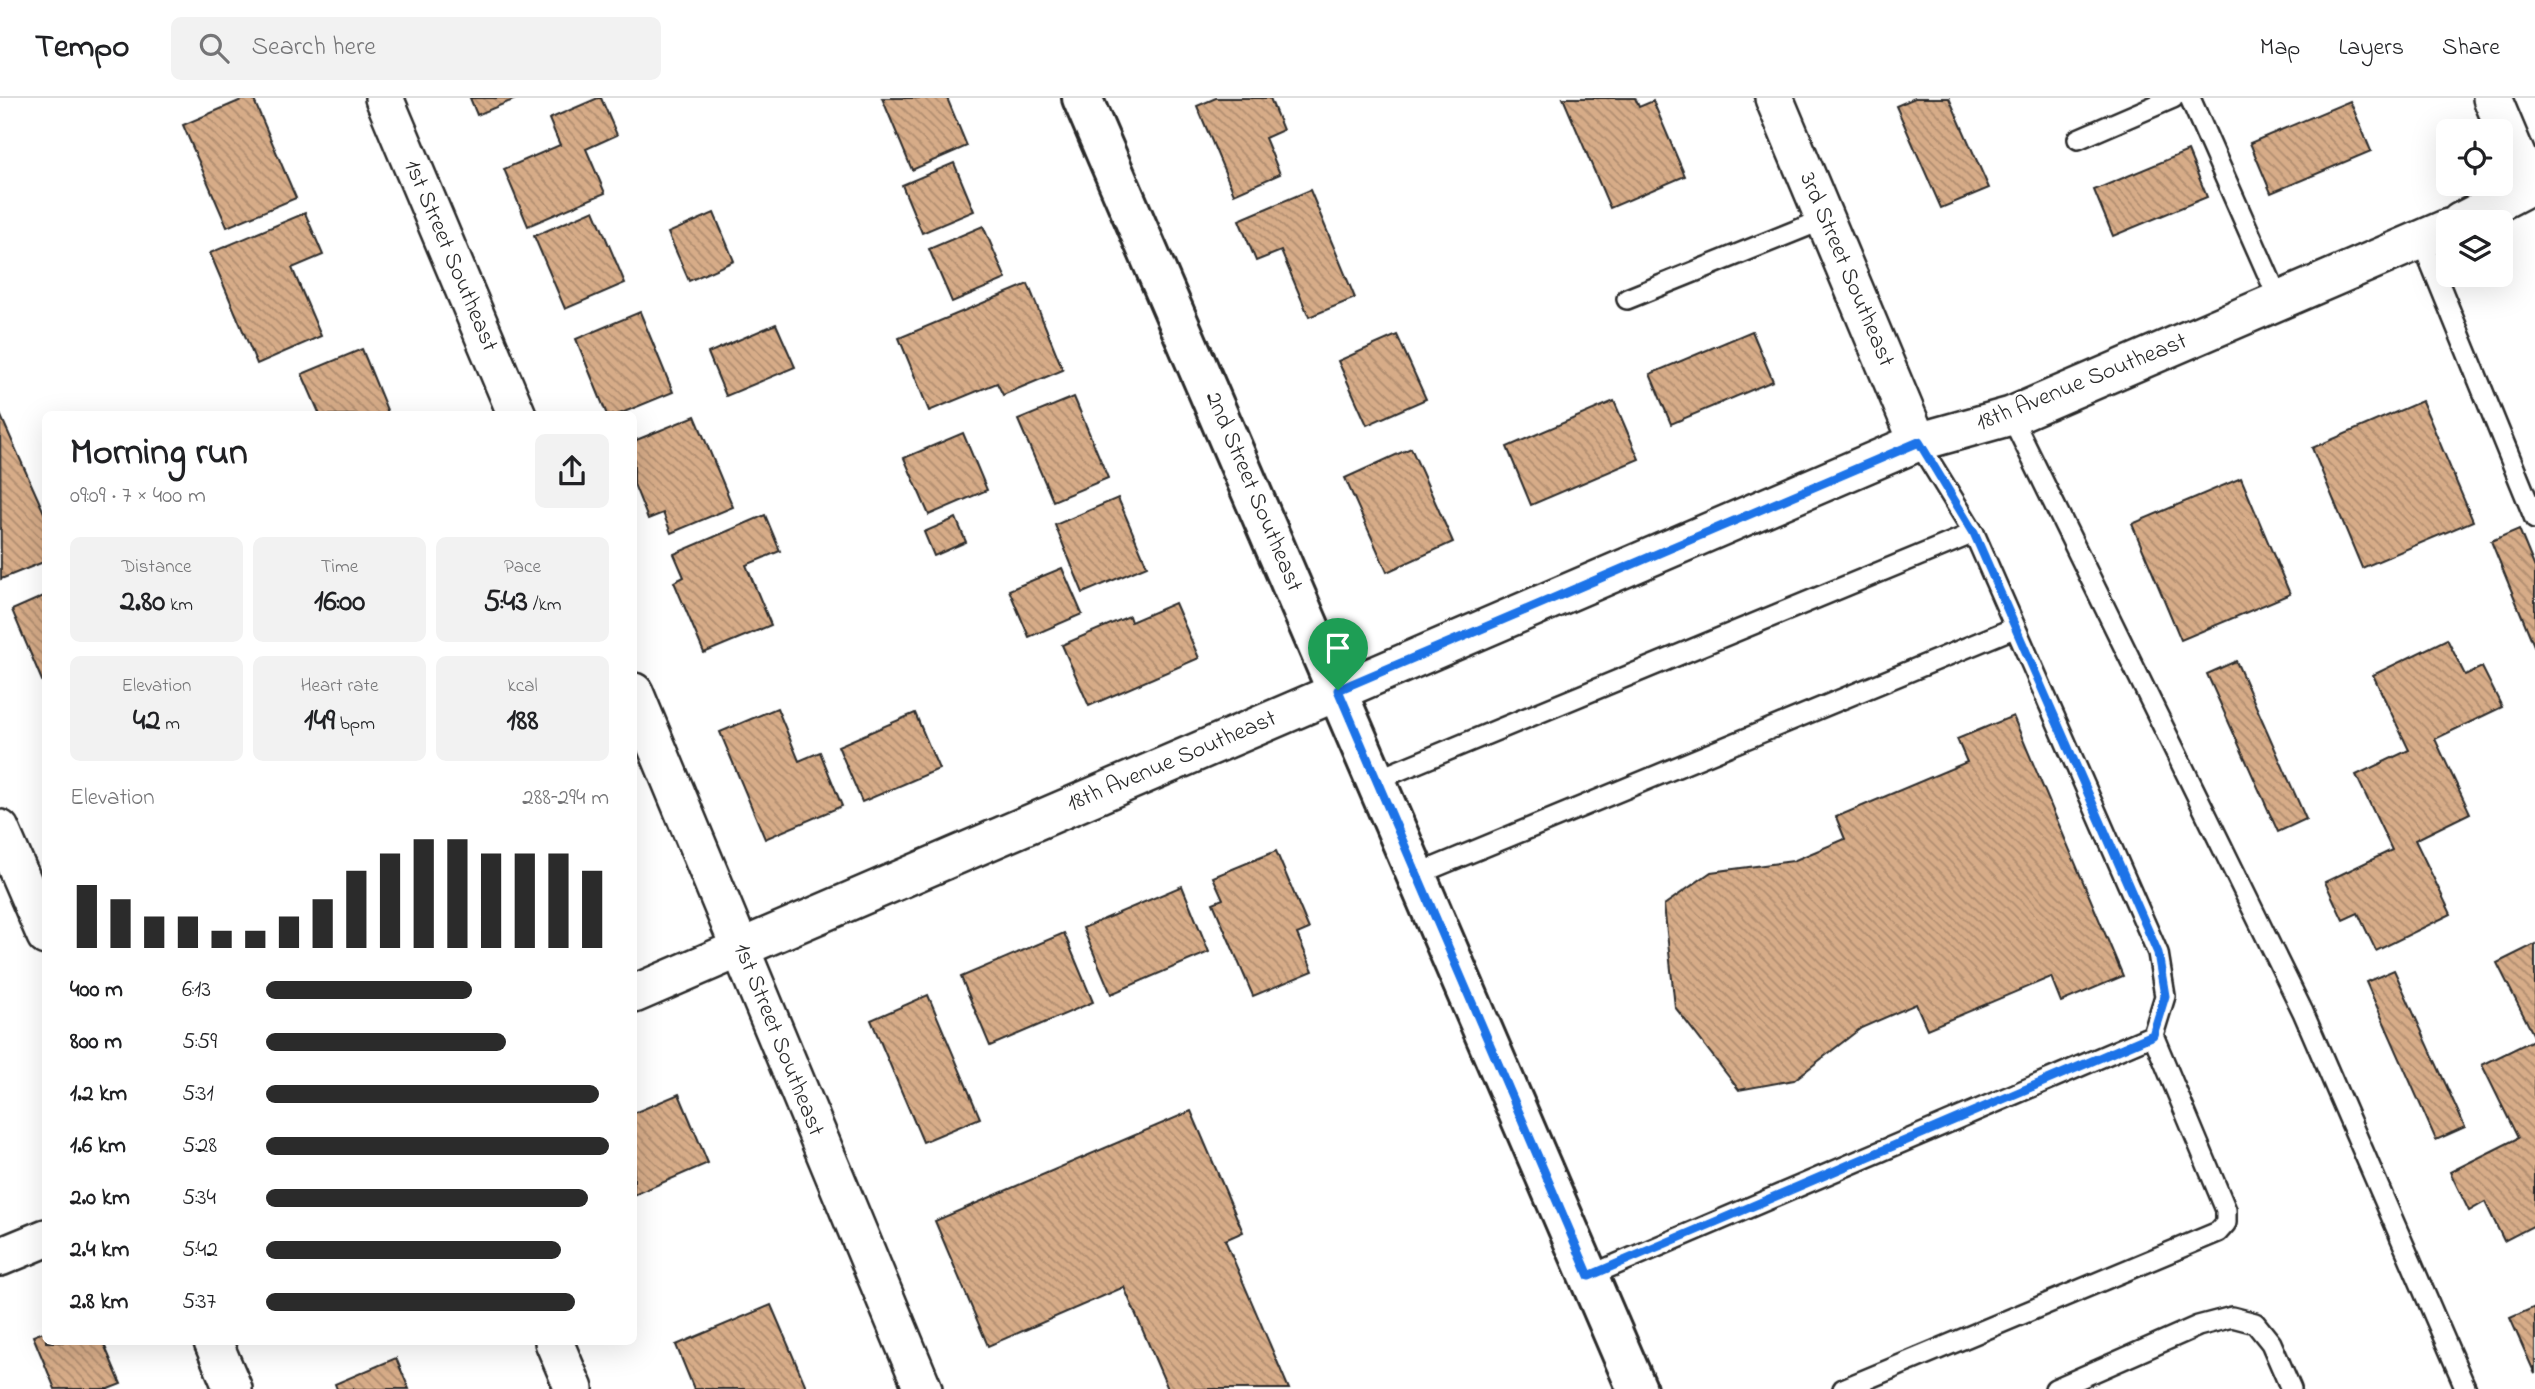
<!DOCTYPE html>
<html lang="en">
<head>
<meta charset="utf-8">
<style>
  :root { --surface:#fff; --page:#f2f2f2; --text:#202124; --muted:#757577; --line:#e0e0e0; --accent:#2b2b2b }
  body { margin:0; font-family:"Indie Flower",sans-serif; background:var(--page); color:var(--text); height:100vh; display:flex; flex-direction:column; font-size:26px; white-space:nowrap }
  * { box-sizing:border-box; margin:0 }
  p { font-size:23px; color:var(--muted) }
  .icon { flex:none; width:38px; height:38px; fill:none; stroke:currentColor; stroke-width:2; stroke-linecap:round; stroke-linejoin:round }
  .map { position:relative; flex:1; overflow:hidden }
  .panel { position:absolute; left:42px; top:313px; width:595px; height:934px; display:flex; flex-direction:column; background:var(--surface); border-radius:10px; box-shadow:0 7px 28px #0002 }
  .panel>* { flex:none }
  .buttons { position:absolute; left:2436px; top:21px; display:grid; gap:14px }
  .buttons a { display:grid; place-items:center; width:77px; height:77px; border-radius:10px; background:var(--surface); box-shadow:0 7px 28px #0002; font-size:35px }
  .pin { position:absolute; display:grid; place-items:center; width:60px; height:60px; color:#fff; margin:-72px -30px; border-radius:50% 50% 50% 0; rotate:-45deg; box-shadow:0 0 7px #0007 }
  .pin .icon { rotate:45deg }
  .round { display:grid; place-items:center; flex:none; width:74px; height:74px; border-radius:10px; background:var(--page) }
  .summary { display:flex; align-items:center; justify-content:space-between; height:119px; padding:0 28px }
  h1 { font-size:38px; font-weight:800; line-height:52px }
  .metrics { display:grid; grid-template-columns:repeat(3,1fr); gap:10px; height:119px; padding:7px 28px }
  .metrics div { display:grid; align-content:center; border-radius:10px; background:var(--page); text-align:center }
  .metrics b { font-size:30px; font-weight:800 }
  .metrics small { font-size:19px; font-weight:400 }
  .metrics p { font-size:19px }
  .chart { height:196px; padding:14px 28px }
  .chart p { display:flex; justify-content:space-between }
  .chart svg { width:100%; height:126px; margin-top:7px; stroke:var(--accent); stroke-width:6 }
  ul { padding:0 28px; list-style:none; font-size:23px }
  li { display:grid; grid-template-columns:112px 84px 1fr; align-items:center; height:52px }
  li i { height:18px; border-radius:9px; background:var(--accent) }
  header { display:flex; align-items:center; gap:42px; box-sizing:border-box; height:98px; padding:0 35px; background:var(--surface); border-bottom:2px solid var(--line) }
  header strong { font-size:33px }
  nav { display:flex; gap:38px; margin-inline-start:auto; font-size:24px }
  .search { width:490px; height:63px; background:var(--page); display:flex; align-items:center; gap:18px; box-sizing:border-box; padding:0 24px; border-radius:10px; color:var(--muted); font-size:26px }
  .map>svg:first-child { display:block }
  .building { fill:url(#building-back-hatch); stroke:#2b2b2b; stroke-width:2 }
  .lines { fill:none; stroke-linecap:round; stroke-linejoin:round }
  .service-casing { stroke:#2b2b2b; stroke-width:24 }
  .minor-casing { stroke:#2b2b2b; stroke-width:42 }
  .tertiary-casing { stroke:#2b2b2b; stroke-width:44 }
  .service { stroke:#fff; stroke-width:19 }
  .minor { stroke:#fff; stroke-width:37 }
  .tertiary { stroke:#fff; stroke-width:38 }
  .route-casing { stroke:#fff; stroke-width:14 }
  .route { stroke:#1a73e8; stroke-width:9 }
  .labels { text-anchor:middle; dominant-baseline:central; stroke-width:6; stroke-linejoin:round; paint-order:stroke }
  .street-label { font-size:24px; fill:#2b2b2b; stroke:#fff }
</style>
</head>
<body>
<header>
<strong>Tempo</strong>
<div class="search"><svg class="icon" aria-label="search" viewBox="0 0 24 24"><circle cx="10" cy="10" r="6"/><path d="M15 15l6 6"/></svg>Search here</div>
<nav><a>Map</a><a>Layers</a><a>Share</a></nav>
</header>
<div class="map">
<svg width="2535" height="1291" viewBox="0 0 2535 1291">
  <defs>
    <pattern id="building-back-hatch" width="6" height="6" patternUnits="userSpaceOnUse" patternTransform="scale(1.75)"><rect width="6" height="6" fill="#d7ac88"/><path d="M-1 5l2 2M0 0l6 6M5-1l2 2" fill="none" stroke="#af8c6f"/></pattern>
  </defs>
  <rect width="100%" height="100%" fill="#fff"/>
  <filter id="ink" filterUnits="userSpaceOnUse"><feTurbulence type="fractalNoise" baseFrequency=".0143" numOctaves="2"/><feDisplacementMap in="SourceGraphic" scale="14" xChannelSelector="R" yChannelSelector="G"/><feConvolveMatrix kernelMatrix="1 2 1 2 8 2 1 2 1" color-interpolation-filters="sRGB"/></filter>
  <g filter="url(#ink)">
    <g class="building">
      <path d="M246,0H253L296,100L227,129L183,27Z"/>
      <path d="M470,0H518L477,17Z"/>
      <path d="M598,0H601L617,37L586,51L605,95L528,128L504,71L560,47L549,21Z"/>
      <path d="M882,0H947L967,48L912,72Z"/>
      <path d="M1216,0H1270L1283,32L1265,40L1280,76L1234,96L1197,8Z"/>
      <path d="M1563,0H1635L1639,9L1653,3L1685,78L1610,110Z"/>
      <path d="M1915,0H1949L1989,90L1941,110L1896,8Z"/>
      <path d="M2350,3L2371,53L2271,95L2250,45Z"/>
      <path d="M2188,53L2207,99L2113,138L2094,92Z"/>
      <path d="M954,65L974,113L922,135L902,87Z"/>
      <path d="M1310,92L1355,200L1309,219L1281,153L1256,163L1239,122Z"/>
      <path d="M594,112L625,185L565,211L534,138Z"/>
      <path d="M305,115L323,157L292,170L321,238L257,266L210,155Z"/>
      <path d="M714,115L734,163L689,183L668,135Z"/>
      <path d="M983,128L1006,181L952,204L929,151Z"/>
      <path d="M1028,186L1063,272L1003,297L997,285L929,313L899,240Z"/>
      <path d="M640,214L673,294L617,317H607L576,241Z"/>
      <path d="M776,226L795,269L726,298L708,255Z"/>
      <path d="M1752,233L1773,283L1671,326L1650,276Z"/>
      <path d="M1397,237L1426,301L1367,327L1338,263Z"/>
      <path d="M362,251L389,317H320L302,276Z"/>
      <path d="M1074,299L1108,380L1053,403L1018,322Z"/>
      <path d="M1614,303L1639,361L1531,407L1507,349Z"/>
      <path d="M2422,303L2473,423L2362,470L2312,350Z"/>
      <path d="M0,316L46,419V463L1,481Z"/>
      <path d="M695,318L733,409L671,435L663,415L648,421L634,386V343Z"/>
      <path d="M963,335L987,392L929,417L904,360Z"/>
      <path d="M1411,350L1453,444L1387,474L1345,380Z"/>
      <path d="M2241,380L2290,496L2181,542L2132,426Z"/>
      <path d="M1118,400L1147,468L1083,495L1055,427Z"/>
      <path d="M765,417L780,453L746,467L771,527L704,555L674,484L684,479L674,456Z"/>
      <path d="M956,420L966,444L934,458L924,434Z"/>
      <path d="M2519,431L2535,470V550L2491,443Z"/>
      <path d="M1062,470L1082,516L1029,539L1009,492Z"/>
      <path d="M46,497V592L12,512Z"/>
      <path d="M1175,505L1199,560L1089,608L1062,547L1129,518L1131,524Z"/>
      <path d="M2447,541L2465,577L2482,569L2502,609L2435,641L2470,715L2415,742L2451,816L2376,853L2358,815L2343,822L2325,784L2392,752L2356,677L2409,652L2373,577Z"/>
      <path d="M2236,563L2306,721L2278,734L2207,576Z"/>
      <path d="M777,610L799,663L820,654L842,708L765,741L720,634Z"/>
      <path d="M915,615L939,671L862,704L838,648Z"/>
      <path d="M2013,618L2123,878L2061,904L2051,879L1927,931L1916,906L1861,930L1794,982L1739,992L1675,909L1664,807L1711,774L1793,763L1845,741L1836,719L1967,664L1957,641Z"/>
      <path d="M1276,753L1309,831L1297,836L1313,873L1253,898L1213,805L1223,801L1213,779Z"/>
      <path d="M1182,788L1209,854L1111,896L1083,830Z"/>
      <path d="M1064,835L1093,904L990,948L961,879Z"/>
      <path d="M2535,846V940L2497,865Z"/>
      <path d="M2394,872L2465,1029L2436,1042L2366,884Z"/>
      <path d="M928,897L980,1020L923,1044L871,922Z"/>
      <path d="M2535,941V1127L2504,1143L2485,1104L2469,1113L2450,1074L2518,1040L2482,967Z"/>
      <path d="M679,996L708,1065L634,1097V1015Z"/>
      <path d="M1191,1013L1243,1134L1225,1142L1289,1291H1168L1124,1189L988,1248L935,1123Z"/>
      <path d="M771,1207L807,1291H694L676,1247Z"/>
      <path d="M2535,1209V1276L2510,1220Z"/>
      <path d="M46,1233V1244H103L121,1286L108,1291H55L33,1238Z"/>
      <path d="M396,1260L409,1291H337L335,1286Z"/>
    </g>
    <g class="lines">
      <g class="service-casing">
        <g id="service">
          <path d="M2190,0L2280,204"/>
          <path d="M2078,41L2173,0"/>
          <path d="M2422,144L2535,421"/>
          <path d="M1627,201L1825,121"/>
          <path d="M2011,318L2303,914L2466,1291"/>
          <path d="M1918,344L1974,435L2158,855L2165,898L2153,937"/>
          <path d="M1376,682L1974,435"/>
          <path d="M1416,777L2014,530"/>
          <path d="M1589,1178L2153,937L2226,1112V1125L2218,1134L1843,1291"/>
          <path d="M2055,1291L2198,1228L2232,1219L2255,1225L2271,1245L2291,1291"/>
        </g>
      </g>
      <g class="minor-casing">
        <g id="minor">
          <path d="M384,0L517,317"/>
          <path d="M1774,0L1918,344"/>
          <path d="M2492,0L2529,88"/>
          <path d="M2460,124L2535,85"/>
          <path d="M634,594L923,1291"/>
          <path d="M0,731L46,838"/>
          <path d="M634,896L1918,344L2011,318L2448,130"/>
          <path d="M0,1159L46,1140"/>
          <path d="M213,1244L233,1291"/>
          <path d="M554,1244L574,1291"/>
        </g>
      </g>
      <g class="tertiary-casing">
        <path id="tertiary" d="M1082,0L1637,1291"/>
      </g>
      <use href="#service" class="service"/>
      <use href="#minor" class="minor"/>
      <use href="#tertiary" class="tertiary"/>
    </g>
  </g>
  <g class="lines" filter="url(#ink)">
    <g class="route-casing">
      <path id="route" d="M1919,344L1974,435L2158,855L2165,898L2153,937L1589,1178L1338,592Z"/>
    </g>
    <use href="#route" class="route"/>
  </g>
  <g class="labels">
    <g class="street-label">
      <text transform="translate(450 158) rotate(67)">1st Street Southeast</text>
      <text transform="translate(1846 172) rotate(67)">3rd Street Southeast</text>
      <text transform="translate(2082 285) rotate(-22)">18th Avenue Southeast</text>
      <text transform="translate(1253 394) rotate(67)">2nd Street Southeast</text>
      <text transform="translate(1172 664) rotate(-23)">18th Avenue Southeast</text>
      <text transform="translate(778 942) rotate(68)">1st Street Southeast</text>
    </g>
  </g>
</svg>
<div class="buttons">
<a><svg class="icon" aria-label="locate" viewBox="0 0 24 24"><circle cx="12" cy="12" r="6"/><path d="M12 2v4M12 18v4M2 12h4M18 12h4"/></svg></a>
<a><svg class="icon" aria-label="layers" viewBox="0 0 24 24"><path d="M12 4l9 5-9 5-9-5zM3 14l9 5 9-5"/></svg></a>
</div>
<div class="pin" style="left:1338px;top:592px;background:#1e9e55"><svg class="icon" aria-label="arrive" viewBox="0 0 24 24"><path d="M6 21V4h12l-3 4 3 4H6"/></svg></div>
<section class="panel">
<div class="summary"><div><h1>Morning run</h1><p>09:09 · 7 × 400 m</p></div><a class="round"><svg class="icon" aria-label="share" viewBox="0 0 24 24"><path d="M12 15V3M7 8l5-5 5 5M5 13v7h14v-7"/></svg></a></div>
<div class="metrics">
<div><p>Distance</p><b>2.80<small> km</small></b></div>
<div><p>Time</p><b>16:00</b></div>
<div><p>Pace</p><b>5:43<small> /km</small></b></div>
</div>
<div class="metrics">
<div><p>Elevation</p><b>42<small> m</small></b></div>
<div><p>Heart rate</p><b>149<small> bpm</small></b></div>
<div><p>kcal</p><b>188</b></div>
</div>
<div class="chart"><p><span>Elevation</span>288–294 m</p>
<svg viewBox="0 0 160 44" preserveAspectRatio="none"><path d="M5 44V22M15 44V27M25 44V33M35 44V33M45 44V38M55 44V38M65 44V33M75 44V27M85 44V17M95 44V11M105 44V6M115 44V6M125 44V11M135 44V11M145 44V11M155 44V17"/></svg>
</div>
<ul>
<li><b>400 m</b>6:13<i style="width:60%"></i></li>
<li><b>800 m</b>5:59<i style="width:70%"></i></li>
<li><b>1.2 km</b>5:31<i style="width:97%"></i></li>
<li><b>1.6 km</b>5:28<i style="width:100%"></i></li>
<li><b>2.0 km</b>5:34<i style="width:94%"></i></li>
<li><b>2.4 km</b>5:42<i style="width:86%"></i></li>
<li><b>2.8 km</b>5:37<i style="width:90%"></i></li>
</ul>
</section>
</div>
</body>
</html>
